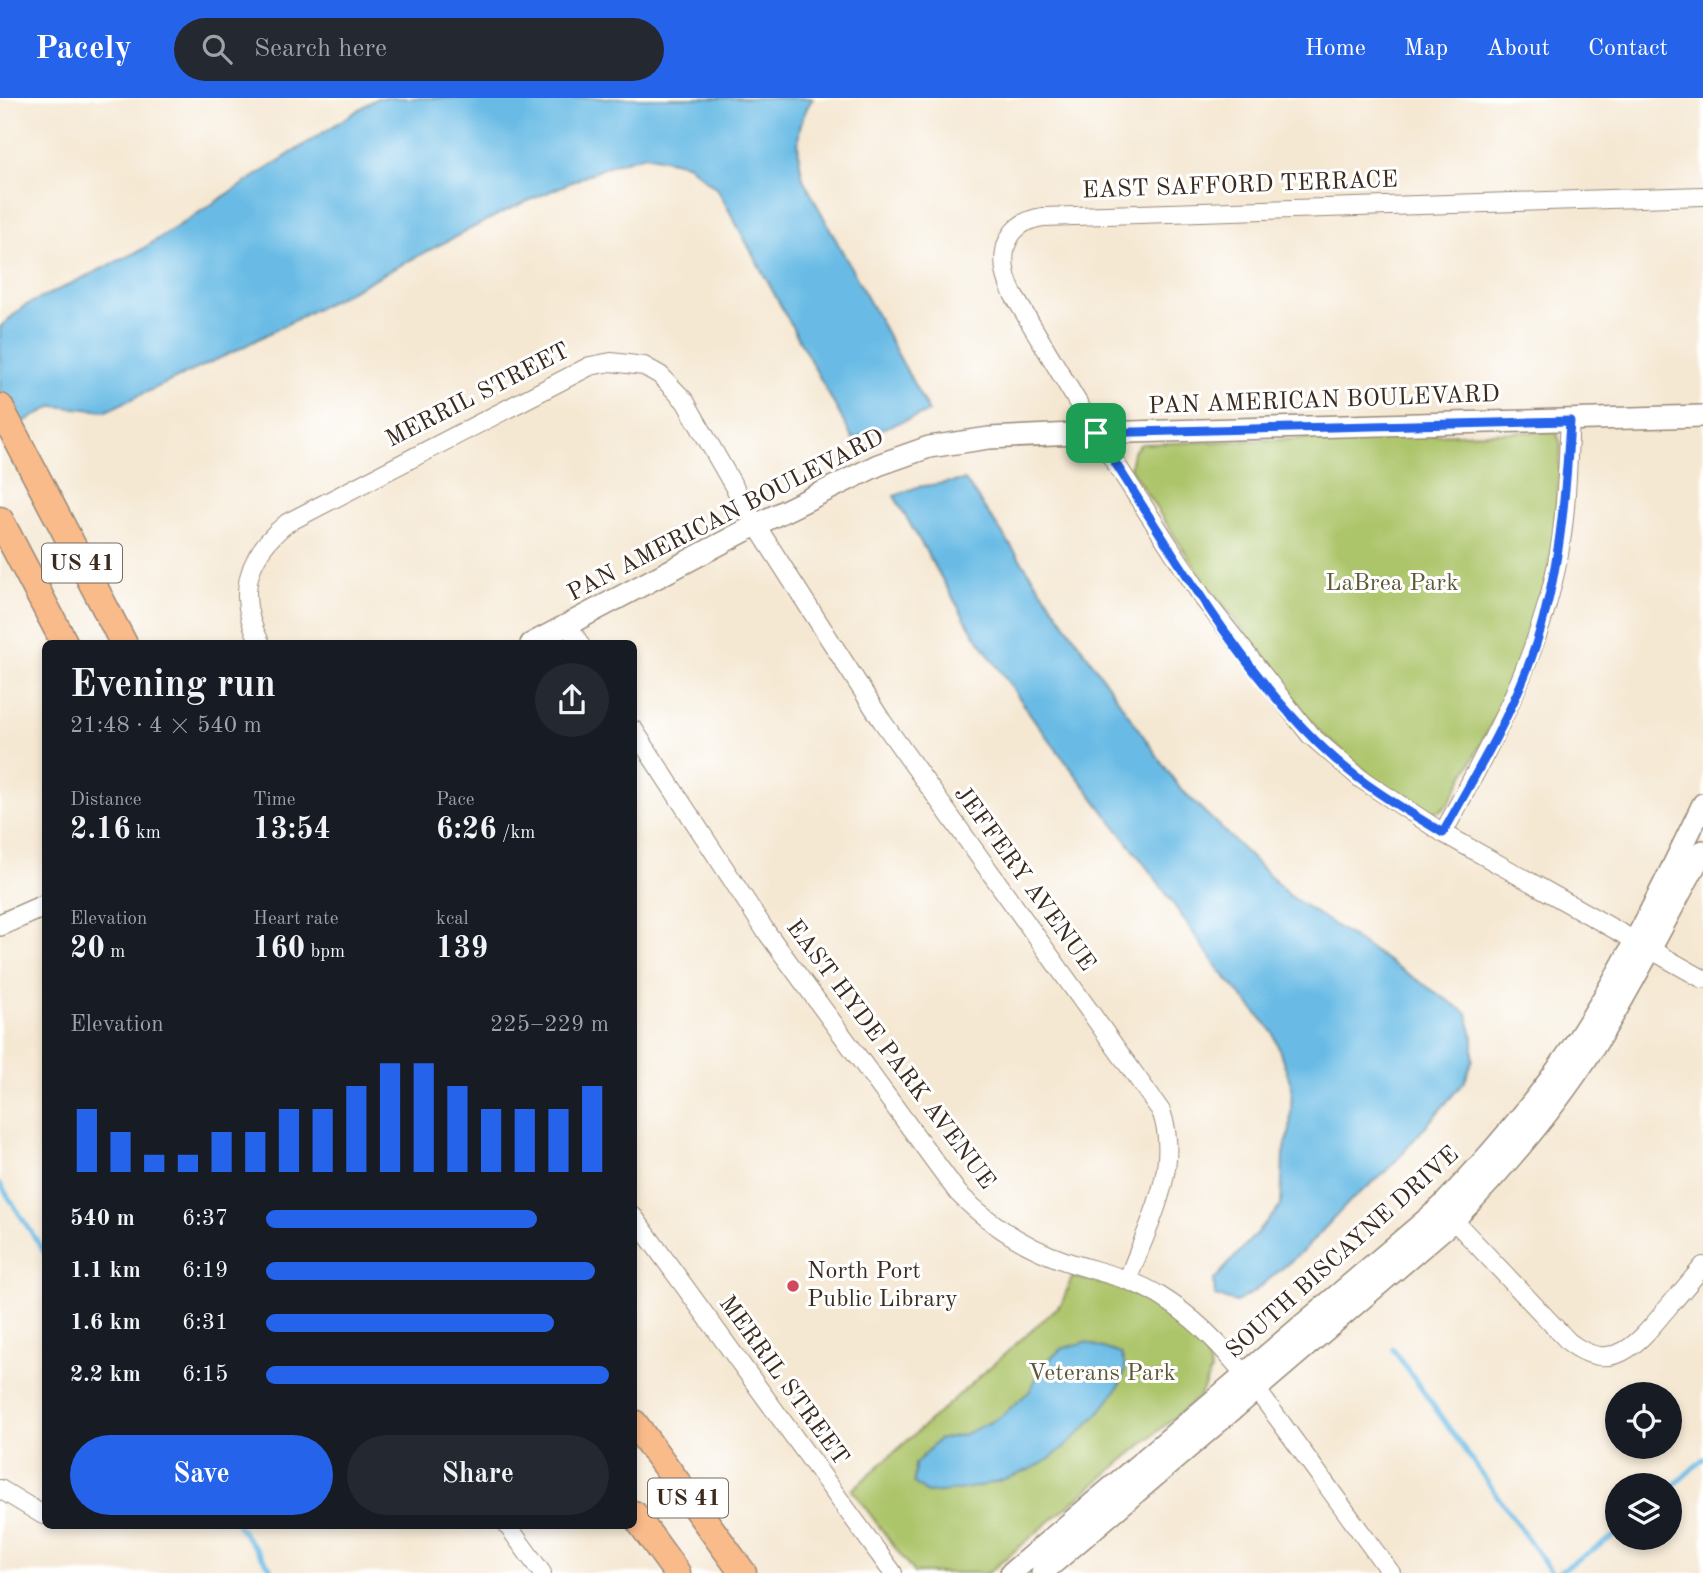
<!DOCTYPE html>
<html lang="en">
<head>
<meta charset="utf-8">
<style>
  :root { --surface:#171b24; --page:#242831; --text:#f1f3f6; --muted:#9ea1a6; --accent:#2563eb }
  body { margin:0; font-family:"Old Standard TT",serif; background:var(--page); color:var(--text); height:100vh; display:flex; flex-direction:column; font-size:26px; white-space:nowrap }
  * { box-sizing:border-box; margin:0 }
  p { font-size:23px; color:var(--muted) }
  .icon { flex:none; width:38px; height:38px; fill:none; stroke:currentColor; stroke-width:2; stroke-linecap:round; stroke-linejoin:round }
  .map { position:relative; flex:1; overflow:hidden }
  .drawer { position:absolute; left:42px; top:542px; width:595px; height:889px; display:flex; flex-direction:column; background:var(--surface); border-radius:10px; box-shadow:0 4px 10px #0003 }
  .drawer>* { flex:none }
  .fabs { position:absolute; left:1605px; top:1284px; display:grid; gap:14px }
  .fabs a { display:grid; place-items:center; width:77px; height:77px; border-radius:50%; background:var(--surface); box-shadow:0 4px 10px #0003; font-size:35px }
  .pin { position:absolute; display:grid; place-items:center; width:60px; height:60px; color:#fff; margin:-30px; border-radius:14px; box-shadow:0 4px 10px #0006 }
  .round { display:grid; place-items:center; flex:none; width:74px; height:74px; border-radius:37px; background:var(--page) }
  .headline { display:flex; align-items:center; justify-content:space-between; height:119px; padding:0 28px }
  h1 { font-size:38px; font-weight:600; line-height:52px }
  .figures { display:grid; grid-template-columns:repeat(3,1fr); gap:10px; height:119px; padding:7px 28px }
  .figures div { display:grid; align-content:center }
  .figures b { font-size:30px; font-weight:600 }
  .figures small { font-size:19px; font-weight:400 }
  .figures p { font-size:19px }
  .chart { height:196px; padding:14px 28px }
  .chart p { display:flex; justify-content:space-between }
  .chart svg { width:100%; height:126px; margin-top:7px; stroke:var(--accent); stroke-width:6 }
  .action { display:flex; gap:14px; margin-top:auto; padding:14px 28px }
  .action a { flex:1; height:80px; border-radius:42px; background:var(--accent); color:#fff; font-size:28px; font-weight:600; line-height:80px; text-align:center }
  .action a+a { background:var(--page); color:var(--text) }
  ul { padding:0 28px; list-style:none; font-size:23px }
  li { display:grid; grid-template-columns:112px 84px 1fr; align-items:center; height:52px }
  li i { height:18px; border-radius:9px; background:var(--accent) }
  header { display:flex; align-items:center; gap:42px; box-sizing:border-box; height:98px; padding:0 35px; background:var(--accent); color:#fff }
  header strong { font-size:33px }
  nav { display:flex; gap:38px; margin-inline-start:auto; font-size:24px }
  .search { width:490px; height:63px; background:var(--page); display:flex; align-items:center; gap:18px; box-sizing:border-box; padding:0 24px; border-radius:38px; color:var(--muted); font-size:26px }
  .map>svg:first-child { display:block }
  .green { fill:#adc56a; stroke:#747844; stroke-width:2 }
  .water { fill:#69bbe5; stroke:#527282; stroke-width:2 }
  .lines { fill:none; stroke-linecap:round; stroke-linejoin:round }
  .stream { stroke:#69bbe5; stroke-width:5 }
  .minor-casing { stroke:#988978; stroke-width:20 }
  .tertiary-casing { stroke:#988978; stroke-width:24 }
  .primary-casing { stroke:#988978; stroke-width:29 }
  .minor { stroke:#fff; stroke-width:18 }
  .tertiary { stroke:#fff; stroke-width:21 }
  .primary { stroke:#fabb8b; stroke-width:26 }
  .route-casing { stroke:#fff; stroke-width:14 }
  .route { stroke:#2563eb; stroke-width:9 }
  .poi-dot { fill:#d1495b; stroke:#fff; stroke-width:2.5 }
  .labels { text-anchor:middle; dominant-baseline:central; stroke-width:6; stroke-linejoin:round; paint-order:stroke }
  .shield { fill:#fff; stroke:#766a62; stroke-width:2 }
  .shield-label { font-size:23px; font-weight:bold; fill:#3b2a1e }
  .street-label { font-size:24px; fill:#3b2a1e; stroke:#fff }
  .park-label { font-size:24px; fill:#5d5835; stroke:#fff }
  .poi-label { font-size:24px; fill:#3b2a1e; stroke:#fff; text-anchor:start }
</style>
</head>
<body>
<header>
<strong>Pacely</strong>
<div class="search"><svg class="icon" aria-label="search" viewBox="0 0 24 24"><circle cx="10" cy="10" r="6"/><path d="M15 15l6 6"/></svg>Search here</div>
<nav><a>Home</a><a>Map</a><a>About</a><a>Contact</a></nav>
</header>
<div class="map">
<svg width="1703" height="1475" viewBox="0 0 1703 1475">
  <rect width="100%" height="100%" fill="#fff"/>
  <filter id="ink" filterUnits="userSpaceOnUse"><feTurbulence type="fractalNoise" baseFrequency=".0143" numOctaves="2"/><feDisplacementMap in="SourceGraphic" scale="14" xChannelSelector="R" yChannelSelector="G"/><feConvolveMatrix kernelMatrix="1 2 1 2 8 2 1 2 1" color-interpolation-filters="sRGB"/></filter>
  <filter id="wash" filterUnits="userSpaceOnUse"><feTurbulence type="fractalNoise" baseFrequency=".00686" numOctaves="4" result="noise"/><feDisplacementMap in="SourceGraphic" scale="28" xChannelSelector="R" yChannelSelector="G"/><feGaussianBlur stdDeviation="1.57" result="paint"/><feColorMatrix in="noise" values="0 0 0 0 0 0 0 0 0 0 0 0 0 0 0 0 0 1.4 0 .05"/><feComposite in="paint" operator="in"/></filter>
  <g filter="url(#wash)">
    <rect width="100%" height="100%" fill="#f5e8d3"/>
    <g class="green">
      <path d="M1553,333L1558,337L1561,347C1557,403 1554,462 1538,516C1517,584 1482,644 1449,705L1439,713L1426,715L1373,680L1319,633L1196,471L1130,370L1133,354L1141,346Z"/>
      <path d="M1072,1179L1118,1189L1150,1204L1202,1244L1211,1273L1200,1298L988,1475H914L852,1392L1062,1205Z"/>
    </g>
    <g class="water">
      <path d="M377,0H813C795,26 796,51 803,81L929,314L853,341L718,92L687,66L645,57L608,68L503,114L235,253L106,313L54,308L0,336V229L24,208L139,153Z"/>
      <path d="M965,382L1179,689L1290,798L1467,915L1473,939V961L1465,983L1386,1074L1350,1103L1305,1151L1254,1194L1236,1204L1215,1198L1214,1182L1281,1108L1283,1056L1290,1032L1292,989L1273,934L1219,872L1158,784L1040,630L971,531L894,398L917,389Z"/>
      <path d="M1085,1244L1121,1256C1122,1261 1126,1267 1125,1271C1123,1296 1063,1355 1041,1366C1006,1384 965,1393 927,1395L914,1385L915,1366L938,1342L965,1336L999,1320L1030,1293L1043,1267L1061,1251Z"/>
    </g>
    <g class="lines">
      <g class="stream">
        <path d="M0,1086L46,1157"/>
        <path d="M1393,1251L1552,1475"/>
        <path d="M1670,1391L1703,1361"/>
        <path d="M238,1428L270,1469L272,1475"/>
        <path d="M1557,1475L1617,1436"/>
      </g>
    </g>
  </g>
  <g filter="url(#ink)">
    <g class="lines">
      <g class="minor-casing">
        <g id="minor">
          <path d="M1703,98L1043,119C1001,125 997,163 1013,196L1096,335L1203,500L1310,637L1361,681L1443,735L1703,881"/>
          <path d="M568,527L580,546"/>
          <path d="M261,546C235,498 246,458 287,425L590,268L611,264L644,268L660,277L685,303L756,427L882,623L1161,1013C1182,1070 1147,1128 1128,1181"/>
          <path d="M634,632L765,832L958,1095C988,1125 1024,1149 1065,1163C1097,1174 1130,1179 1160,1198C1217,1233 1254,1288 1293,1341C1326,1386 1358,1431 1391,1475"/>
          <path d="M1443,735C1492,645 1540,558 1559,456C1567,412 1567,367 1570,323"/>
          <path d="M1445,1113L1569,1244C1612,1277 1637,1247 1664,1214C1677,1199 1691,1183 1703,1168"/>
          <path d="M634,1119L893,1475"/>
          <path d="M0,1391L43,1417"/>
          <path d="M508,1428L542,1475"/>
        </g>
      </g>
      <g class="tertiary-casing">
        <g id="tertiary">
          <path d="M531,546L756,427L878,367L929,349L989,340L1096,335L1703,318"/>
          <path d="M0,827L46,807"/>
          <path d="M1011,1475L1441,1109C1479,1069 1515,1028 1548,984C1611,899 1657,801 1703,706"/>
          <path d="M1042,1475L1454,1122C1505,1069 1554,1012 1594,949C1634,886 1667,818 1703,753"/>
        </g>
      </g>
      <g class="primary-casing">
        <g id="primary">
          <path d="M0,309L124,546"/>
          <path d="M0,422L65,546"/>
          <path d="M634,1325L743,1475"/>
          <path d="M634,1416L677,1475"/>
        </g>
      </g>
      <use href="#minor" class="minor"/>
      <use href="#tertiary" class="tertiary"/>
      <use href="#primary" class="primary"/>
    </g>
  </g>
  <g class="lines" filter="url(#ink)">
    <g class="route-casing">
      <path id="route" d="M1570,323C1565,409 1558,492 1526,574C1504,630 1472,682 1443,735C1406,712 1367,690 1334,660C1240,577 1165,440 1096,335Z"/>
    </g>
    <use href="#route" class="route"/>
  </g>
  <circle class="poi-dot" cx="793" cy="1188" r="7"/>
  <g class="labels">
    <g class="shield">
      <rect x="42" y="445.5" width="80" height="39" rx="5"/>
      <rect x="648" y="1380.5" width="80" height="39" rx="5"/>
    </g>
    <g class="shield-label">
      <text x="82" y="465">US 41</text>
      <text x="688" y="1400">US 41</text>
    </g>
    <g class="street-label">
      <text transform="translate(1240 88) rotate(-2)">EAST SAFFORD TERRACE</text>
      <text transform="translate(478 298) rotate(-27)">MERRIL STREET</text>
      <text transform="translate(1324 303) rotate(-2)">PAN AMERICAN BOULEVARD</text>
      <text transform="translate(726 418) rotate(-27)">PAN AMERICAN BOULEVARD</text>
      <text transform="translate(1024 781) rotate(54)">JEFFERY AVENUE</text>
      <text transform="translate(890 957) rotate(53)">EAST HYDE PARK AVENUE</text>
      <text transform="translate(1343 1155) rotate(-42)">SOUTH BISCAYNE DRIVE</text>
      <text transform="translate(783 1283) rotate(54)">MERRIL STREET</text>
    </g>
    <g class="park-label">
      <text x="1392" y="486">LaBrea Park</text>
      <text x="1102" y="1276">Veterans Park</text>
    </g>
    <g class="poi-label">
      <text x="807" y="1174">North Port<tspan x="807" dy="28">Public Library</tspan></text>
    </g>
  </g>
</svg>
<div class="fabs">
<a><svg class="icon" aria-label="locate" viewBox="0 0 24 24"><circle cx="12" cy="12" r="6"/><path d="M12 2v4M12 18v4M2 12h4M18 12h4"/></svg></a>
<a><svg class="icon" aria-label="layers" viewBox="0 0 24 24"><path d="M12 4l9 5-9 5-9-5zM3 14l9 5 9-5"/></svg></a>
</div>
<div class="pin" style="left:1096px;top:335px;background:#1e9e55"><svg class="icon" aria-label="arrive" viewBox="0 0 24 24"><path d="M6 21V4h12l-3 4 3 4H6"/></svg></div>
<section class="drawer">
<div class="headline"><div><h1>Evening run</h1><p>21:48 · 4 × 540 m</p></div><a class="round"><svg class="icon" aria-label="share" viewBox="0 0 24 24"><path d="M12 15V3M7 8l5-5 5 5M5 13v7h14v-7"/></svg></a></div>
<div class="figures">
<div><p>Distance</p><b>2.16<small> km</small></b></div>
<div><p>Time</p><b>13:54</b></div>
<div><p>Pace</p><b>6:26<small> /km</small></b></div>
</div>
<div class="figures">
<div><p>Elevation</p><b>20<small> m</small></b></div>
<div><p>Heart rate</p><b>160<small> bpm</small></b></div>
<div><p>kcal</p><b>139</b></div>
</div>
<div class="chart"><p><span>Elevation</span>225–229 m</p>
<svg viewBox="0 0 160 44" preserveAspectRatio="none"><path d="M5 44V22M15 44V30M25 44V38M35 44V38M45 44V30M55 44V30M65 44V22M75 44V22M85 44V14M95 44V6M105 44V6M115 44V14M125 44V22M135 44V22M145 44V22M155 44V14"/></svg>
</div>
<ul>
<li><b>540 m</b>6:37<i style="width:79%"></i></li>
<li><b>1.1 km</b>6:19<i style="width:96%"></i></li>
<li><b>1.6 km</b>6:31<i style="width:84%"></i></li>
<li><b>2.2 km</b>6:15<i style="width:100%"></i></li>
</ul>
<div class="action"><a>Save</a><a>Share</a></div>
</section>
</div>
</body>
</html>
